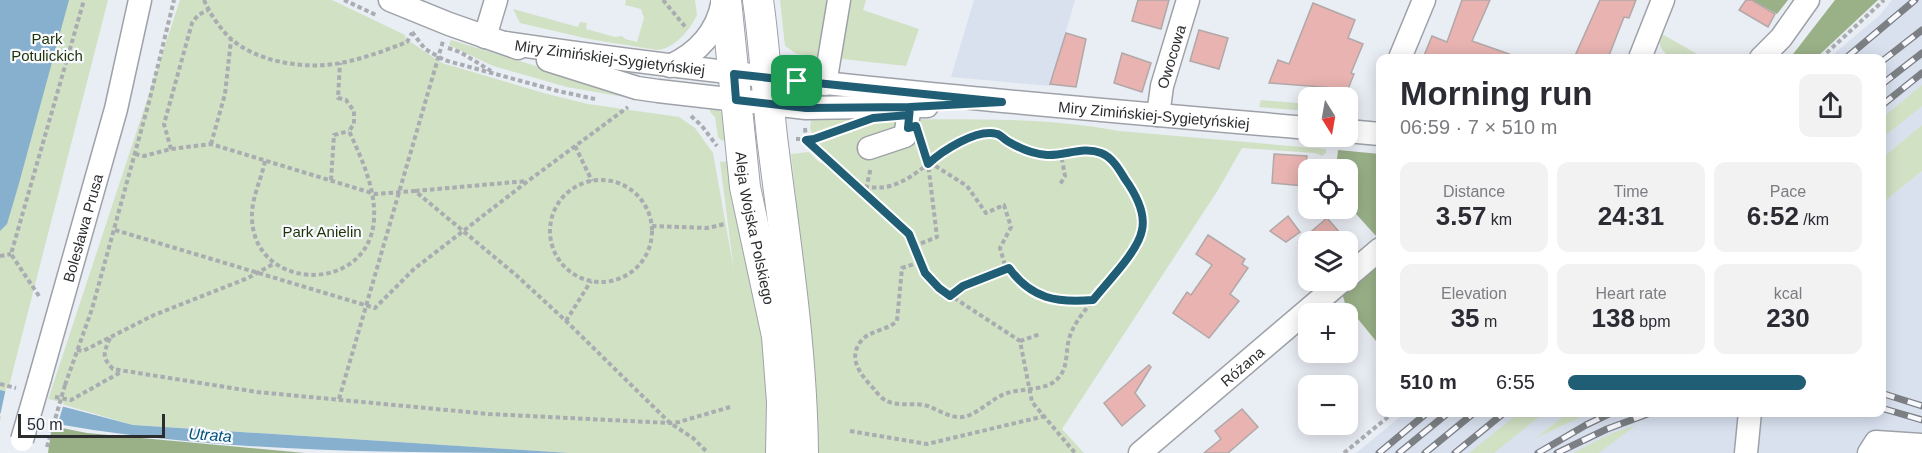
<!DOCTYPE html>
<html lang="en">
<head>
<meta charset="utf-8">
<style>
  :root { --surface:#fff; --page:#f2f2f3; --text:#2b2b33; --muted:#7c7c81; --accent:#205e75 }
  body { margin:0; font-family:Arial,sans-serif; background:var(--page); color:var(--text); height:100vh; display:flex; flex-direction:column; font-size:22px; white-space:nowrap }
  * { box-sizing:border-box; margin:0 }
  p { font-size:20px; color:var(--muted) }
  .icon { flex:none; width:33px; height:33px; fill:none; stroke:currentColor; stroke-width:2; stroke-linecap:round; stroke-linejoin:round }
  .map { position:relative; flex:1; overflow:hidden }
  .sheet { position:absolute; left:1376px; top:54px; width:510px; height:363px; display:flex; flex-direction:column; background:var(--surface); border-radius:12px; box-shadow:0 3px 15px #0003 }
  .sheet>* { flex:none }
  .needle { width:39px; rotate:169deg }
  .controls { position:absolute; left:1298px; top:87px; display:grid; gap:12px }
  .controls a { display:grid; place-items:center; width:60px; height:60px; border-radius:12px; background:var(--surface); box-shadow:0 3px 15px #0003; font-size:30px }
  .scale { position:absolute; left:18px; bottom:15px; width:147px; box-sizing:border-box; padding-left:6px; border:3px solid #2b2d2f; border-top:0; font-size:16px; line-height:21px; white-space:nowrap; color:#2b2d2f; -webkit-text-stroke:4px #f8faff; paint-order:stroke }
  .pin { position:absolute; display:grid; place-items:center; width:51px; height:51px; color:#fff; margin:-26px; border-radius:12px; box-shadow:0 3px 9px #0006 }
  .round { display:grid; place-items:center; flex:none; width:63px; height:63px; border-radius:12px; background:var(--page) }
  .headline { display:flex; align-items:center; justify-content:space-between; height:102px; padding:0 24px }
  h1 { font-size:33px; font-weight:700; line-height:45px }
  .stats { display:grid; grid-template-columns:repeat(3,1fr); gap:9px; height:102px; padding:6px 24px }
  .stats div { display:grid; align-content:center; border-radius:12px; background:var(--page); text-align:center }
  .stats b { font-size:26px; font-weight:700 }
  .stats small { font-size:16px; font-weight:400 }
  .stats p { font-size:16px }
  ul { padding:0 24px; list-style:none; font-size:20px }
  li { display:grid; grid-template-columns:96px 72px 1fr; align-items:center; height:45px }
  li i { height:15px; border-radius:8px; background:var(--accent) }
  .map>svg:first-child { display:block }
  .built { fill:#d9e1ef }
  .green { fill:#d1e1c4 }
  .forest { fill:#9ab188 }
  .water { fill:#86b0cd }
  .pier { fill:#e9edf4 }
  .building { fill:#e8b3b0; stroke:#b1a8a8; stroke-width:1.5 }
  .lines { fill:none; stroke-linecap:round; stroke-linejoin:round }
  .minor-casing { stroke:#9ea2a8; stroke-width:25 }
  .major-casing { stroke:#9ea2a8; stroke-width:32 }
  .path { stroke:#a9acb1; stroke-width:4; stroke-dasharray:4.5 3; stroke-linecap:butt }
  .minor { stroke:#fff; stroke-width:22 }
  .major { stroke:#fff; stroke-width:30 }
  .rail-casing { stroke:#7c7f83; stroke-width:7 }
  .rail { stroke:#f8faff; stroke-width:4.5; stroke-dasharray:14; stroke-linecap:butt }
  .minor-bridge-casing { stroke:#9ea2a8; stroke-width:25; stroke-linecap:butt }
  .path-bridge { stroke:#a9acb1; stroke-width:4; stroke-dasharray:4.5 3; stroke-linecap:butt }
  .minor-bridge { stroke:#fff; stroke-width:22 }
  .route-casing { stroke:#fff; stroke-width:12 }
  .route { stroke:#205e75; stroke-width:8 }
  .labels { text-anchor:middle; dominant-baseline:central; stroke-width:4.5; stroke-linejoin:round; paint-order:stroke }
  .park-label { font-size:15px; fill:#1f3305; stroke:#f8faff }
  .street-label { font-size:15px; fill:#2b2d2f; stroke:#f8faff }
  .water-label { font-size:16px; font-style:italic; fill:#015279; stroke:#f8faff }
</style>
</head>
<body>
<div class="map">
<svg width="1922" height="453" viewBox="0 0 1922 453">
  <rect width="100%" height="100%" fill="#e9edf4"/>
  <g class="built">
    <path d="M974,0H1075L1050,86L951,77Z"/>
    <path d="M1892,0H1922V125L1881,159V58H1829L1880,15Z"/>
    <path d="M1922,171V453H1356L1405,413H1567L1539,436L1590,413L1881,412V204Z"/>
  </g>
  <g class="green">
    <path d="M0,0H108L0,421Z"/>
    <path d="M180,0H332L405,35L406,39L442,63L547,94L588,104L679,117L695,128L713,153L734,271L720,162L730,161L765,324L773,453H569L133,425L48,400Z"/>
    <path d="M626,0H695L697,15C690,30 674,49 657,50L589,39L520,23L513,9L578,27L580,22L587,23L586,29L615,37L622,36L625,39L637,42L644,18L641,9L625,5Z"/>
    <path d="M780,0H866L863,10L919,29L906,66L797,54L785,46Z"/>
    <path d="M1671,0H1675L1662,34L1704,58C1695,58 1683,60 1675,58C1646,49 1665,18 1671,0Z"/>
    <path d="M451,40L562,74L699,106L647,101L567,87L493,66L449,45Z"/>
    <path d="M1922,85V106L1881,139V119Z"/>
    <path d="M1261,100L1308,104V111L1259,107Z"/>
    <path d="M712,105L723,114L729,139L722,141L718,137L715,117L710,112Z"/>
    <path d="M812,113H879L813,137L810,128Z"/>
    <path d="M883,119C962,120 1040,116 1119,131L1326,149V153L1322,156L1315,153L1242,148L1218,190L1062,429L1084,453H816L801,245L791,154L809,152L820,163L828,155L816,142L853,127Z"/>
    <path d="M1922,125V171L1881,204V159Z"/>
    <path d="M1520,412L1544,413L1494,453H1469Z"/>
    <path d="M1567,412L1590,413L1536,438L1567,413Z"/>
    <path d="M1636,425L1599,453H1573L1610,434Z"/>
  </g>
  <g class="forest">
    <path d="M1752,0H1788L1777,14Z"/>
    <path d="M1835,0H1878L1816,58H1790Z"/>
    <path d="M1338,150L1380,154V218L1377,237L1347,204V170L1339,169L1346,161L1337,159Z"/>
    <path d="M1380,258V346L1345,303L1341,290Z"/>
    <path d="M52,426L87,433L305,453H48Z"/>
  </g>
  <g class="water">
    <path d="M0,0H69L18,187L7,224L0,231Z"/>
    <path d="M0,390L133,425L569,453C379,453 185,453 0,413Z"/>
  </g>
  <path class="pier" d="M6,388L64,403L56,430L0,416Z"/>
  <g class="building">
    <path d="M1138,0H1169L1161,29L1132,21Z"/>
    <path d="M1462,0H1490L1472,41L1515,56V58H1423L1432,36L1447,42Z"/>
    <path d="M1600,0H1636L1629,18L1624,17L1608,58H1574Z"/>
    <path d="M1746,0H1752L1775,14L1768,27L1739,10Z"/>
    <path d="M1313,3L1355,20L1348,38L1363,44L1351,73L1354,74L1348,89L1269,83L1278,60L1289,64Z"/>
    <path d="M1199,30L1228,38L1219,69L1190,61Z"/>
    <path d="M1066,33L1086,39L1076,87L1050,84Z"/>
    <path d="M1122,53L1151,63L1142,92L1114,83Z"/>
    <path d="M1274,154L1307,156L1304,186L1272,183Z"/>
    <path d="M1288,216L1300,232L1286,242L1270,231Z"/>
    <path d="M1327,218L1348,242H1299Z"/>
    <path d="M1208,235L1245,259L1242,264L1248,268L1230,294L1239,301L1209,338L1173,313L1187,292L1191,295L1212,265L1196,254Z"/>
    <path d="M1149,365L1151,367L1135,393L1145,406L1122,426L1104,403Z"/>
    <path d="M1242,409L1258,427L1228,453H1204L1221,439L1215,431Z"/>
  </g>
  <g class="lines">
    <g class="minor-casing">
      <g id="minor">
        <path d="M390,0L449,24L518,48"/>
        <path d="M485,37L496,0"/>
        <path id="s1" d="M506,43C772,82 1040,105 1308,128"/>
        <path d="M1400,58L1424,0"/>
        <path d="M1640,58L1663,0"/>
        <path d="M1761,58L1781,38L1808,0"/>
        <path d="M548,60L637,88L658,91L806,108L927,106"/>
        <path d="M670,66C698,53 718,31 723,0"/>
        <path d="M825,84L839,0"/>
        <path id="s2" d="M1158,115L1162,86L1188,0"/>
        <path d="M1347,131L1380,134"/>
        <path d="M869,148L905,136L910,107"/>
        <path d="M1347,277L1380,249"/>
        <path id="s3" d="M40,378L116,109L140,0"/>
        <path id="s4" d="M1140,453L1343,280"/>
        <path d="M1746,453L1750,412"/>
        <path d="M1869,453L1876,442L1922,445"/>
      </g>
    </g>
    <g class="major-casing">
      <g id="major">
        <path id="s5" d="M726,0L745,187L777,336L782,402L781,453"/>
        <path d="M758,0C765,48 767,97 773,145C786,248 802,349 803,453"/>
      </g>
    </g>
    <g class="path">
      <path d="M204,0C210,14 219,27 230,38C256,62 306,70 340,63C363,59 386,50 407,42L412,33"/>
      <path d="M344,0L376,15"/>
      <path d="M663,0L687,29"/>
      <path d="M412,32L425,49L444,60L558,91L595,99"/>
      <path d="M448,48L460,52L491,71"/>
      <path d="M1821,58L1884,0"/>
      <path d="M691,116L702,126L717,146"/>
      <path d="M805,128L806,140L909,234L925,274L939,288L1020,341L1032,402L1075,453"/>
      <path d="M796,139H814L840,130"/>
      <path d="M211,144L225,94L231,40"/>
      <path d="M575,146L592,181"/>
      <path d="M171,149L164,124L192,23L198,15L208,10"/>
      <path d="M135,154L144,156L171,149L211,144L375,194L415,191L516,275L566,321L670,423L693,438L708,453"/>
      <path d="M265,161C261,181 251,198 252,219C255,293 370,294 374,219C376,189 361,157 349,131L354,124V111L346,100L338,98L340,63"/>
      <path d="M929,162L967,186L986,213L1004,205L1011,227L1000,248L1006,269"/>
      <path d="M331,180L334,135L349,131"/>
      <circle cx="601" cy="231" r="51"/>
      <path d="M857,186C868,187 879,189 890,186C925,176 945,139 982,134C1001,131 1012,147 1029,152C1039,155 1051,155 1061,154"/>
      <path d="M866,189L871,167"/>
      <path d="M415,191L527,181"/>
      <path d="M652,226L707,228L725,224"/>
      <path d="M115,230L375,308L414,269L528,181L628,107"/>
      <path d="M914,246L937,237L928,163L922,145"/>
      <path d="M0,256L11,254"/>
      <path d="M920,262L902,268L897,321C886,331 870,330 861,341C847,359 861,375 874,389C877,393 882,399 887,401C899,407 915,402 928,406C938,410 947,416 958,417C974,419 991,398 1007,393C1020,389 1045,390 1055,381C1069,370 1065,354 1069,339C1073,324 1084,312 1093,300"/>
      <path d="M950,295L963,286L1009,268C1031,299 1057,303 1093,300C1110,280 1133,258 1142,233C1149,213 1121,162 1103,154C1090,148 1074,152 1061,154L1065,176L1059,186"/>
      <path d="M39,296L11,254L84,0"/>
      <path d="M566,321L591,281"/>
      <path d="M110,338C104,352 101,357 113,369L257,392L489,414L670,423L679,422L730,407"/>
      <path d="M1020,341L1040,334"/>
      <path d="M77,350L83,351L154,315L248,278L275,263"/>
      <path d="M0,384L16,388"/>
      <path d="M65,385L92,309L149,102L174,0"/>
      <path d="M55,397L71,400L121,372"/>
      <path d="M339,399L443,41"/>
      <path d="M850,431L927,444L1045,416"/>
      <path d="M1344,453L1394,412"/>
    </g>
    <use href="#minor" class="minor"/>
    <use href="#major" class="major"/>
    <g class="rail-casing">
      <g id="rail">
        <path d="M1846,58L1915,0"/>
        <path d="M1881,62L1922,30"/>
        <path d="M1881,85L1922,53"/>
        <path d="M1881,106L1922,73"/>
        <path d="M1881,393L1922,406"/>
        <path d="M1881,408L1922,420"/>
        <path d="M1379,453L1428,412"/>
        <path d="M1399,453L1449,412"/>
        <path d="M1425,453L1475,412"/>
        <path d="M1455,453L1505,412"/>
        <path d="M1538,453L1586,425L1613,412"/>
        <path d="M1557,453L1607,429L1653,412"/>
      </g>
    </g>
    <use href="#rail" class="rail"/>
    <g class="minor-bridge-casing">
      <path id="minor-bridge" d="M22,440L40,378"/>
    </g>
    <path class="path-bridge" d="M47,447L65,385"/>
    <use href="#minor-bridge" class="minor-bridge"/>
  </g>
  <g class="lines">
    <g class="route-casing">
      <path id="route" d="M797,81L734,74L736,100L806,108L910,107L908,128L916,126L928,164C942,151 977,128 997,134C1001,135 1005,140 1009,142C1021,149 1032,154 1047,155C1065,156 1083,146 1101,153C1112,157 1119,169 1125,179C1135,193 1146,212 1142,230C1138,252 1107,282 1093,300C1057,303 1031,299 1009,268L963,286L950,296L939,288L925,273L909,234L806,140L814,139L873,118L909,115L910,107L1002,102L797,81"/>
    </g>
    <use href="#route" class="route"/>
  </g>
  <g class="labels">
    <g class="park-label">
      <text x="47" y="38">Park<tspan x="47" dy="17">Potulickich</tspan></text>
      <text x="322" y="231">Park Anielin</text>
    </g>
    <g class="street-label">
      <text stroke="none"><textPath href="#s1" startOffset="105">Miry Zimińskiej-Sygietyńskiej</textPath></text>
      <text stroke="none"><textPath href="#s2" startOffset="60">Owocowa</textPath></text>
      <text stroke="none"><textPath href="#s1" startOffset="652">Miry Zimińskiej-Sygietyńskiej</textPath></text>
      <text stroke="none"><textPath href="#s5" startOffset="230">Aleja Wojska Polskiego</textPath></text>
      <text stroke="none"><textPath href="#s3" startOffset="156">Bolesława Prusa</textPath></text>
      <text stroke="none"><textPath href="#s4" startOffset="134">Różana</textPath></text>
    </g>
    <g class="water-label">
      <text transform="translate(210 435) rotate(4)">Utrata</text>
    </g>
  </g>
</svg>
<div class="controls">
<a><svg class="needle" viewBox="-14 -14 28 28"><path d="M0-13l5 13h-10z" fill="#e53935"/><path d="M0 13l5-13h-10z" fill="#7c7c81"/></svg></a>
<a><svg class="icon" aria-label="locate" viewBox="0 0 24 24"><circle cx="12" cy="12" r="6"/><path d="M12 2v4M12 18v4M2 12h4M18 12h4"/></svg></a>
<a><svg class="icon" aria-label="layers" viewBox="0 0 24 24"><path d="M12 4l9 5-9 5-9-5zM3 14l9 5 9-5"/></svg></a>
<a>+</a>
<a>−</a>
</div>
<div class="scale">50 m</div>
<div class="pin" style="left:797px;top:81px;background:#1e9e55"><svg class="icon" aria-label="arrive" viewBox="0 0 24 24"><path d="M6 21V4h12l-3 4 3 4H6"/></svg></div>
<section class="sheet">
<div class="headline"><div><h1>Morning run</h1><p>06:59 · 7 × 510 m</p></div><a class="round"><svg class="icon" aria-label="share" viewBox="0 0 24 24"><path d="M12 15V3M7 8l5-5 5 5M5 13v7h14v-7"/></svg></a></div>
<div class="stats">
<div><p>Distance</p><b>3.57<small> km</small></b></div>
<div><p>Time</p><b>24:31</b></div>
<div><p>Pace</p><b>6:52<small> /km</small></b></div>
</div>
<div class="stats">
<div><p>Elevation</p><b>35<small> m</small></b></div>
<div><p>Heart rate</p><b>138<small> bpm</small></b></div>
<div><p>kcal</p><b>230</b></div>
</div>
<ul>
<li><b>510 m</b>6:55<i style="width:81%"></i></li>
</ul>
</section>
</div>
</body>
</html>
